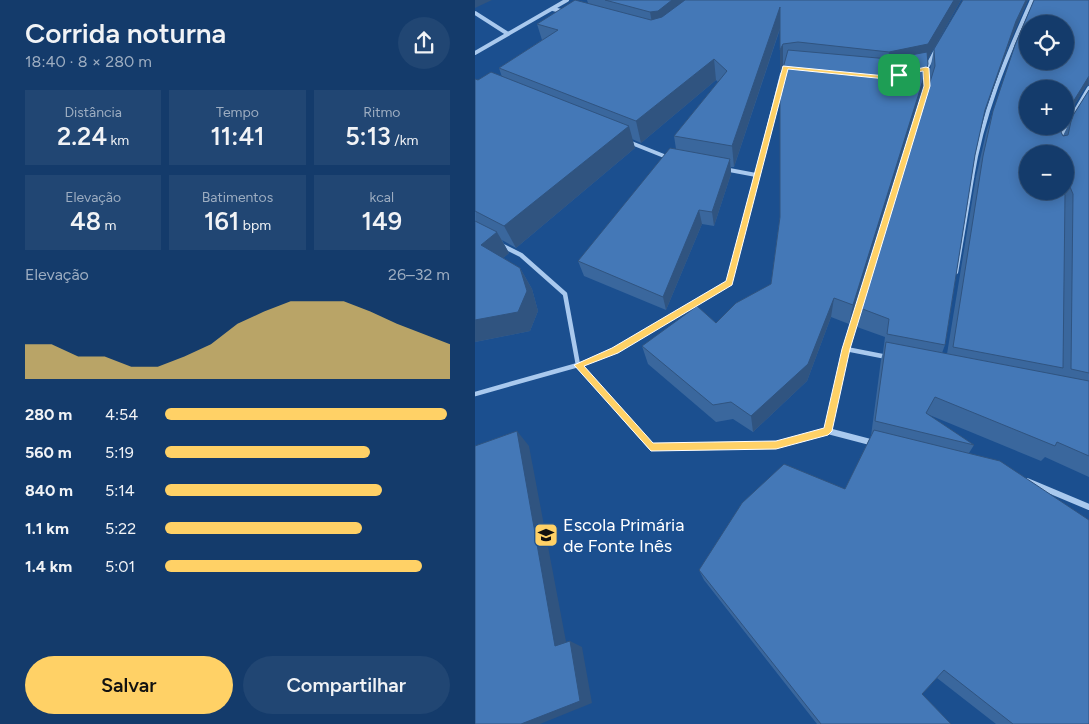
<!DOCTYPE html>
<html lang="pt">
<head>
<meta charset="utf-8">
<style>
  :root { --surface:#143b6b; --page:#214673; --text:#f1f3f6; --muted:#9dadc1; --line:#33557e; --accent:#ffd166 }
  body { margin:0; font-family:Figtree,sans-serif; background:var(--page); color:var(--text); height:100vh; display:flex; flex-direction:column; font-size:19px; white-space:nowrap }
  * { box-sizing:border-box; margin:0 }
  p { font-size:16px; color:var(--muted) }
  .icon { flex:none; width:28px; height:28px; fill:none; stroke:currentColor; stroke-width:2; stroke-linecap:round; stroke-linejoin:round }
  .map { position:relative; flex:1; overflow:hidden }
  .details { display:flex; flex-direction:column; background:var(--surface); width:475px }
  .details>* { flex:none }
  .fabs { position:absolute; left:544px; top:15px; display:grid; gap:10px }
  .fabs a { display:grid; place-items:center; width:55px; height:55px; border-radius:50%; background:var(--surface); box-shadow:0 2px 12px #0003,0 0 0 1px var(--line); font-size:25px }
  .pin { position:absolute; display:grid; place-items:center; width:42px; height:42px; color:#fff; margin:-21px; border-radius:10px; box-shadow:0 2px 8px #0006 }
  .round { display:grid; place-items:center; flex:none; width:52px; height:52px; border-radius:26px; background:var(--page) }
  .overview { display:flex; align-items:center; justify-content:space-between; height:85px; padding:0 25px }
  h1 { font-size:28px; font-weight:600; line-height:38px }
  .figures { display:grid; grid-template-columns:repeat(3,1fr); gap:8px; height:85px; padding:5px 25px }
  .figures div { display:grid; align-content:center; border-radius:0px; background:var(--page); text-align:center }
  .figures b { font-size:25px; font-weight:600 }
  .figures small { font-size:14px; font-weight:400 }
  .figures p { font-size:14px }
  .chart { height:140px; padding:10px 25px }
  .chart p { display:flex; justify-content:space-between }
  .chart svg { width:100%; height:90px; margin-top:5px; fill:var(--accent); opacity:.7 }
  .cta { display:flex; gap:10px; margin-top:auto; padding:10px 25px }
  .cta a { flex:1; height:58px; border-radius:30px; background:var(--accent); color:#111; font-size:20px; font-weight:600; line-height:58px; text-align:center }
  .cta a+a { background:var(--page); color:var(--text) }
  ul { padding:0 25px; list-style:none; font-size:16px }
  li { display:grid; grid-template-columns:80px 60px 1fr; align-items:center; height:38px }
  li i { height:12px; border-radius:6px; background:var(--accent) }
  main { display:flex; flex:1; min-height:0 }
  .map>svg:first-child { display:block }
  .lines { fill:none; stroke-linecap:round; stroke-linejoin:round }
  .minor-far2 { stroke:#a9c9ee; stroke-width:4 }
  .minor-far1 { stroke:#a9c9ee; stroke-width:4.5 }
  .minor { stroke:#a9c9ee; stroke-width:6 }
  .wall { fill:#3a679d; fill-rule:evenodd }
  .shaded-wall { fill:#305480 }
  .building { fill:#4478b7; stroke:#305480; fill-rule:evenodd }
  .route { fill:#ffd166; stroke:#fff; fill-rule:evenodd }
  .labels { text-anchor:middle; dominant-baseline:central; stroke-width:4; stroke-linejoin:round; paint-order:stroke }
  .poi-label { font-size:18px; fill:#fff; stroke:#1b4f8f; text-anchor:start }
</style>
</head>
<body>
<main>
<section class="details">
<div class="overview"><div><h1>Corrida noturna</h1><p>18:40 · 8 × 280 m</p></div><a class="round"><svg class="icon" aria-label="share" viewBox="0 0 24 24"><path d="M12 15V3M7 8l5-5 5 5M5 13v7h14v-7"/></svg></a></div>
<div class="figures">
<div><p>Distância</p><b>2.24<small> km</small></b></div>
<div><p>Tempo</p><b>11:41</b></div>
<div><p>Ritmo</p><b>5:13<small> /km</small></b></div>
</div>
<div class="figures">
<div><p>Elevação</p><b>48<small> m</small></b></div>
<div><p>Batimentos</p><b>161<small> bpm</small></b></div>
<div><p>kcal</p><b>149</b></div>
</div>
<div class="chart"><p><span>Elevação</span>26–32 m</p>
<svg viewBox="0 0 160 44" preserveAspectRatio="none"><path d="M0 44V27L10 27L20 33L30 33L40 38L50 38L60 33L70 27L80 17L90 11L100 6L110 6L120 6L130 11L140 17L150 22L160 27V44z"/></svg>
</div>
<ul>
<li><b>280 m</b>4:54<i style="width:99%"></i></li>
<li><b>560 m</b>5:19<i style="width:72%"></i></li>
<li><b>840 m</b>5:14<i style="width:76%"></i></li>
<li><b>1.1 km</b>5:22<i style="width:69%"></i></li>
<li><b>1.4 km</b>5:01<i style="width:90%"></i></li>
</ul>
<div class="cta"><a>Salvar</a><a>Compartilhar</a></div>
</section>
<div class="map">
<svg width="614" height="724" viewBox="0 0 614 724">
  <rect width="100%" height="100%" fill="#1b4f8f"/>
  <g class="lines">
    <g class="minor-far2">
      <path d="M78,9L90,12"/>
      <path d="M0,13L33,34"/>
      <path d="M0,53L92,0"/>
      <path d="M584,139L614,88"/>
      <path d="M154,142L194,158"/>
      <path d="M249,169L281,175"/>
      <path d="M281,178L307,74"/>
      <path d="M424,178L452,86L451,69L460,52"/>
      <path d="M497,178C507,115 531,58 557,0"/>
    </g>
    <g class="minor-far1">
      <path d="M26,245L46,255L90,294L103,365L146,413"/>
      <path d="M481,272L497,177"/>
      <path d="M371,349L412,357"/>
      <path d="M0,394L103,365L140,351L254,283L281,177"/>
      <path d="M357,413L371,349L424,177"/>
    </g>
    <g class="minor">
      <path d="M145,412L176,447L301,445L353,431L399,443"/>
      <path d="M353,431L357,412"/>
      <path d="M552,481L614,507"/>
    </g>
  </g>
  <g class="wall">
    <path d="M112,0H486L453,59L448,86L374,324L356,317L332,381L278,432L258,419L241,422L173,364L167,346L241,323L296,284L305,217L309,65H308L305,71V29L259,167H256V174L239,226L227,224L191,310L109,276L103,261L201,149L199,136L243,82L241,80L166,143L157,139L160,148L41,248L27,240L34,253L28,258L45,268L57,289L63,311L55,331L0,342V79L3,80L27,77L24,68L67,40L62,24L113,3Z"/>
    <path d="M488,0H553L535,42L509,115L500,155L470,345L467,353L472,354L501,177L511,133L540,45L614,0V85L611,86L590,120V89L586,132L588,136L597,117L614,90V477L570,457L566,461L452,414L499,445L494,453L614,724H521L462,678L447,694L476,724H342L229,580L224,570L370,489L396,436L406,360L408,352L410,337L382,327L385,308L455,82V70L459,49ZM590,154V191H552Z"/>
  </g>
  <g class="shaded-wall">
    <path d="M0,0H17L0,8Z"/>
    <path d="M197,0H228L179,33L175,12Z"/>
    <path d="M479,0H486L449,66L411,73L414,52Z"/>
    <path d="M551,0H553L535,42L503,131L541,21Z"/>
    <path d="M305,7V28L259,167L257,146Z"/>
    <path d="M308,44V65L305,71V50Z"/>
    <path d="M239,59L241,80L166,143L161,121Z"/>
    <path d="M453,64L448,86L374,324L378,305Z"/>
    <path d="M614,76V85L611,86L590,120V114Z"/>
    <path d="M154,126L160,148L41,248L29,226Z"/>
    <path d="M255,159L256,174L239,226L237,212Z"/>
    <path d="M224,210L227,224L191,310L188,297Z"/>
    <path d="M22,232L34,253L19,266L6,245Z"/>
    <path d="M45,268L57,289L63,311L55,331L0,342V320Z"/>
    <path d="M359,298L356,317L332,381L278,432L276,416Z"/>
    <path d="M42,431L54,446L93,652L80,646Z"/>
    <path d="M95,641L107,647L117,703L65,724H46Z"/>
  </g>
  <g class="building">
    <path d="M100,0L176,20L187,17L210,0H479L453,44L414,52L323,42L308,44L305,50V7L257,146L199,136L252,71L239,59L161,121L24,68L83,30L62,24Z"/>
    <path d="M130,0H197L183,11L175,12Z"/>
    <path d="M488,0H551L541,21L510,110L500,155L470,345L412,334L414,319L385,308L460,66L459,49Z"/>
    <path d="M559,0H614V76L590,115V89H552V126H587L586,132L588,136L593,135L597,117L614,90V373L596,369L598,194L590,175V154H552V191H588L590,195L588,368L478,347L508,156L518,111L540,45ZM552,24H590V61H552Z"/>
    <path d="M313,50L414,59L452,52L453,64L378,305L359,298L333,364L276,416L256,402L238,405L167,346L222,306L241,323L261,303L296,284L305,217V79Z"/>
    <path d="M16,72L154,126L29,226L0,211V79L3,80Z"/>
    <path d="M195,148L255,159L237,212L224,210L188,297L103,261Z"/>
    <path d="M0,221L22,232L6,245L45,268L52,291L43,312L0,320Z"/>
    <path d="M411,342L614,381V456L582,442L580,446L460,397L451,413L499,445L400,421Z"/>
    <path d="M399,430L525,461L614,520V724H538L469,670L447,694L476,724H346L224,570L267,503L309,464L370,489Z"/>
    <path d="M42,431L80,646L95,641L105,701L46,724H0V446Z"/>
  </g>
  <path class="route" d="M308,66L411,76L451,67L454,68L455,86L375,349L357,431L353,435L301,449L176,451L99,365L137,348L251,281ZM313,69L411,79L448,71L449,86L367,349L349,428L301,441L178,443L109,366L143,353L257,285Z"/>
  <defs>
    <g id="school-square" transform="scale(1.25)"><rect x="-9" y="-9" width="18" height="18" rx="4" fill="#ffd166" stroke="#1b4f8f"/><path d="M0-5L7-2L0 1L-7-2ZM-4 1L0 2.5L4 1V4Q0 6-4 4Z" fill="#111"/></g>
  </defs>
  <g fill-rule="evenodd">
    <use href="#school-square" x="71" y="535"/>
  </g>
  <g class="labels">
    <g class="poi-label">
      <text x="88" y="525">Escola Primária<tspan x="88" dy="21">de Fonte Inês</tspan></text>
    </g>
  </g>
</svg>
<div class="fabs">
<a><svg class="icon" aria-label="locate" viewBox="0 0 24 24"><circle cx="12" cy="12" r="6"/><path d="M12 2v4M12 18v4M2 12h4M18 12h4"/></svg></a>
<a>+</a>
<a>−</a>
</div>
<div class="pin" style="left:424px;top:75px;background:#1e9e55"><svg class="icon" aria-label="arrive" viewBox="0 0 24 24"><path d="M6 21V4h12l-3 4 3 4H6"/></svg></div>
</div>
</main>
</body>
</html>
